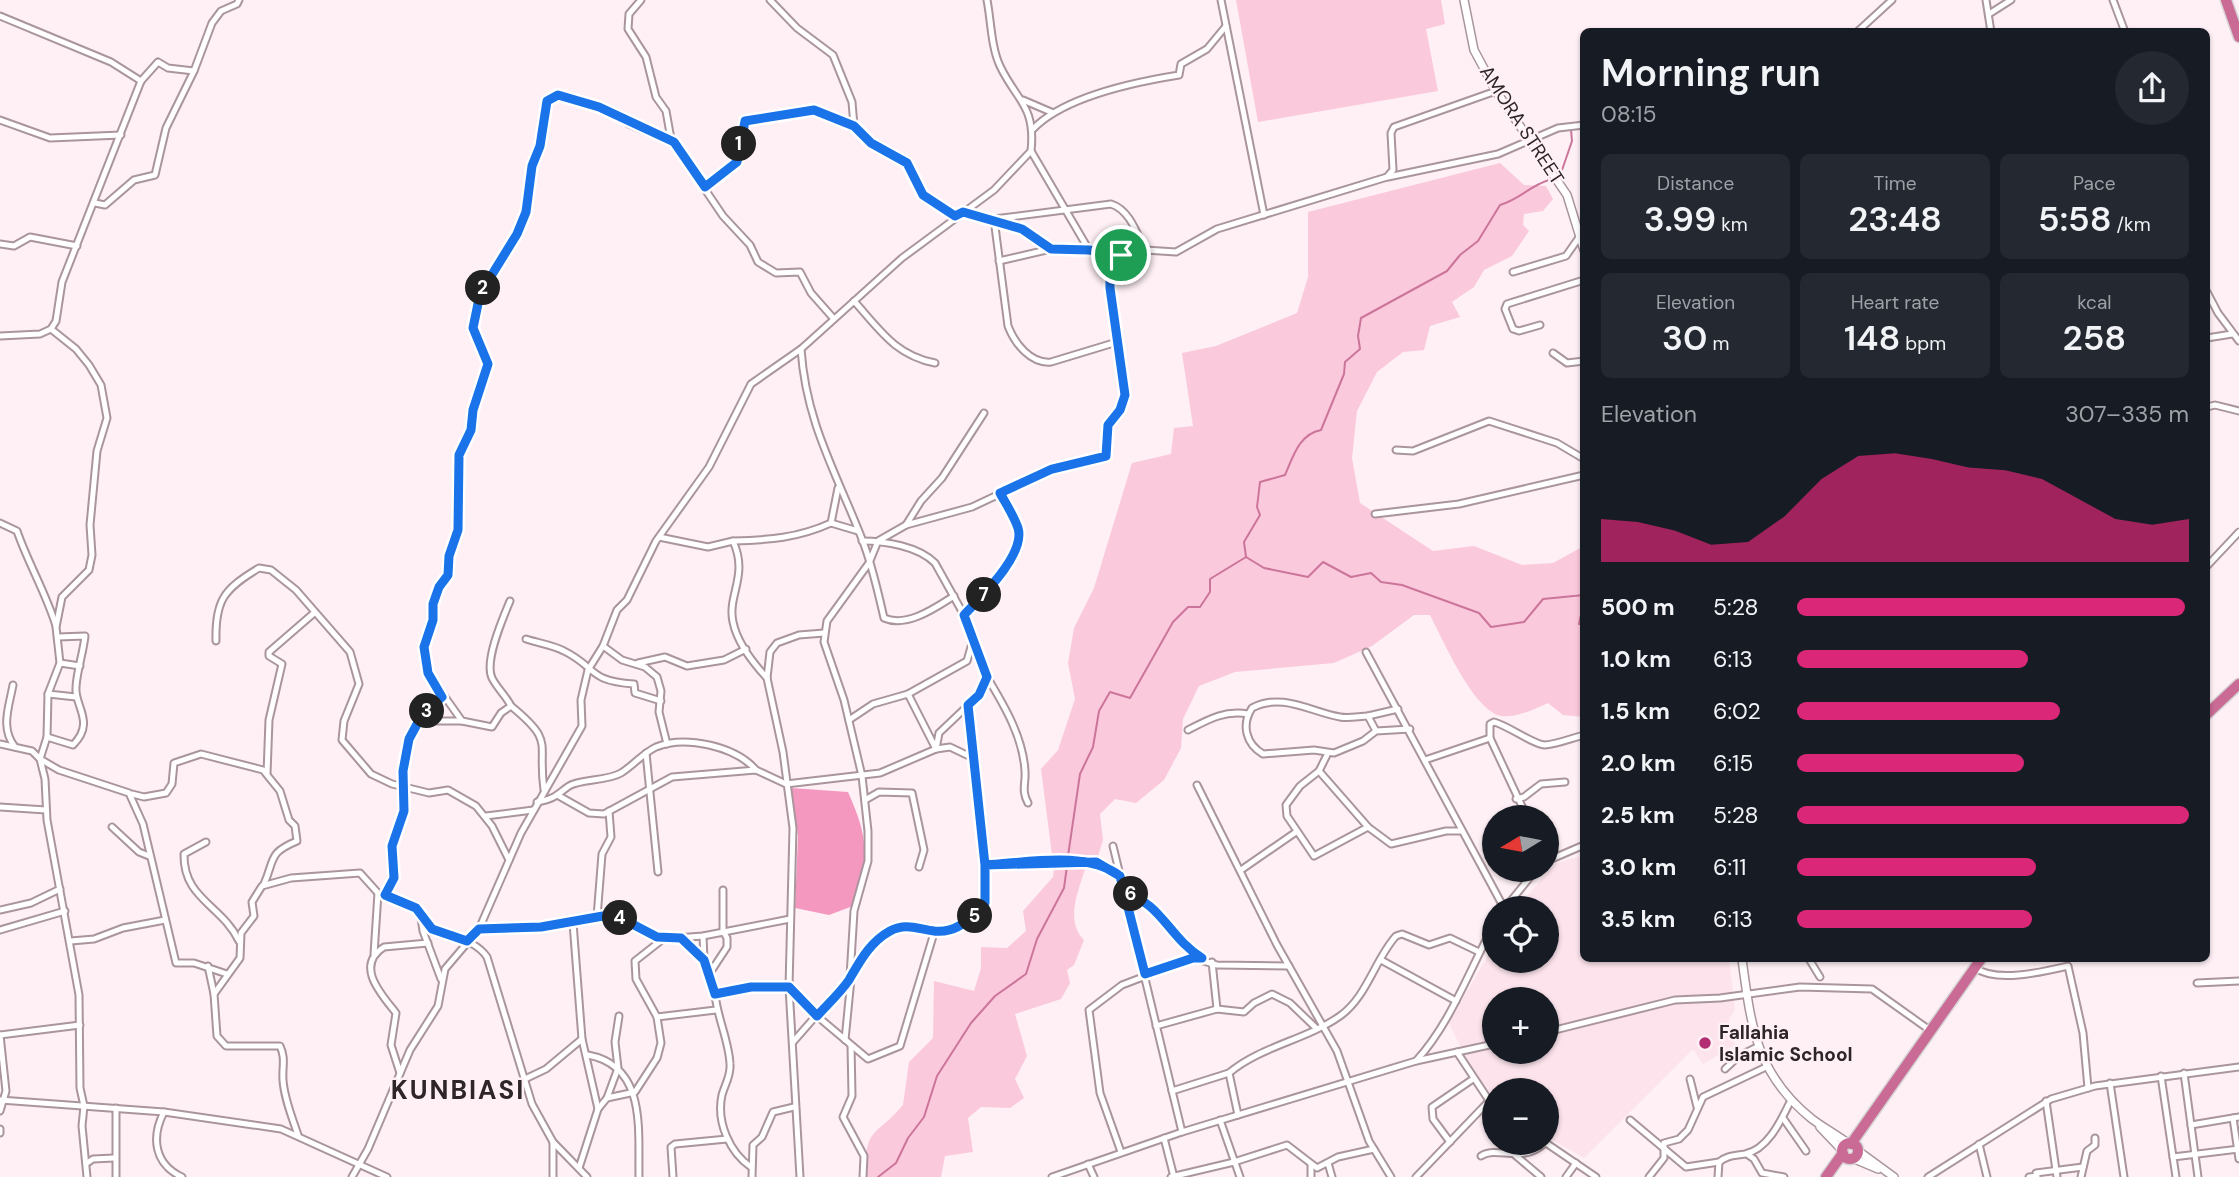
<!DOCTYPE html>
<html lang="en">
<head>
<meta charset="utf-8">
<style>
  :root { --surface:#171b24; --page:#242831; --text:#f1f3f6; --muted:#9ea1a6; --accent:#db2777 }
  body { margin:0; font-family:"DM Sans",sans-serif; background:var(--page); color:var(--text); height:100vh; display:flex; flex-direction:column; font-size:26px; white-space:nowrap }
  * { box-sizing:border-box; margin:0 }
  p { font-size:23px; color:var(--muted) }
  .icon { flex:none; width:38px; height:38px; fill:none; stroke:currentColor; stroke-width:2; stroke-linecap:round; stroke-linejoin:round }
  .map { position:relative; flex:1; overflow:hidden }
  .side { position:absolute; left:1580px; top:28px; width:630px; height:934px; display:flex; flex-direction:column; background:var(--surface); border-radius:10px; box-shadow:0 2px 5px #0004 }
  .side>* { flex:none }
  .needle { width:46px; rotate:260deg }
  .buttons { position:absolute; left:1482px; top:805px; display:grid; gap:14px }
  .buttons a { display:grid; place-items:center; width:77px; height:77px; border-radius:50%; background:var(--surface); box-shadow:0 2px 5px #0004; font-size:35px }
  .pin { position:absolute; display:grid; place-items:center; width:60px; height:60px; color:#fff; margin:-30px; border:4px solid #fff; border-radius:50%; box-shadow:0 2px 7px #0007 }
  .km { position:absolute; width:35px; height:35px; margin:-18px; border-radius:50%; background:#222; color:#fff; font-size:19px; line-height:35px; text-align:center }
  .round { display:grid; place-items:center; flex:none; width:74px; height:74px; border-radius:37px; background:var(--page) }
  .headline { display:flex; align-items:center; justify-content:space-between; height:119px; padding:0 21px }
  h1 { font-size:38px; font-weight:600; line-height:52px }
  .stats { display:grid; grid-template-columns:repeat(3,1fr); gap:10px; height:119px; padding:7px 21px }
  .stats div { display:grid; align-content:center; border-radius:10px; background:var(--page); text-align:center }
  .stats b { font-size:35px; font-weight:600 }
  .stats small { font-size:19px; font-weight:400 }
  .stats p { font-size:19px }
  .chart { height:196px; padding:14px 21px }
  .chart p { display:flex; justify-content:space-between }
  .chart svg { width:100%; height:126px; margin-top:7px; fill:var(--accent); opacity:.7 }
  ul { padding:0 21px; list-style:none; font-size:23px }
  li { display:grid; grid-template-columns:112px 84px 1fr; align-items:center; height:52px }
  li i { height:18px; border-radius:9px; background:var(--accent) }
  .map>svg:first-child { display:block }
  .built { fill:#fce3ec; fill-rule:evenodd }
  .green { fill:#fbc9dc }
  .forest { fill:#f498bf }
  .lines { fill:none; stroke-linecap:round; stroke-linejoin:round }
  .stream { stroke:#cc759b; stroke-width:2 }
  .street-casing { stroke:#aa959d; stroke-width:9 }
  .secondary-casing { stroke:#aa959d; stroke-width:10 }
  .highway-casing { stroke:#d5d3d4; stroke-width:13 }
  .street { stroke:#fff; stroke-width:5 }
  .secondary { stroke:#fff; stroke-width:7 }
  .highway { stroke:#c96b95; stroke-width:10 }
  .route-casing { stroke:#fff; stroke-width:14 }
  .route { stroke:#1a73e8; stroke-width:9 }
  .poi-dot { fill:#b22d72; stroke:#fef0f5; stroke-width:2.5 }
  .labels { text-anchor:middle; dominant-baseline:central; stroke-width:5; stroke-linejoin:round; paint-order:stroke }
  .street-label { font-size:19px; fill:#2d2528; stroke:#fef0f5 }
  .poi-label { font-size:19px; font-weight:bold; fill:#2d2528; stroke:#fef0f5; text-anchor:start }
  .district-label { font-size:26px; font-weight:bold; letter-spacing:2px; fill:#2d2528; stroke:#fef0f5 }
</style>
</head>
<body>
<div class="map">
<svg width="2239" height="1177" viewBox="0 0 2239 1177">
  <rect width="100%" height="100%" fill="#fef0f5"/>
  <path class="built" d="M1584,855V959H1729L1735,1010L1729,1020L1735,1045L1703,1064L1693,1049L1584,1158L1547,1137V1090H1494V1098L1472,1070L1449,1023L1494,945V961H1547V908H1517L1554,864ZM1494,999H1547V1052H1494Z"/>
  <g class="green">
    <path d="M1236,0H1441L1445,24L1426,29L1438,91L1258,122Z"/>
    <path d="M1500,163L1524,185L1546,186L1553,199L1543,211L1524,214L1523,225L1529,231L1512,256L1484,270L1474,287L1452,302L1460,317L1430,326L1424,350L1403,352L1377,372L1357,411L1352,458L1360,503L1433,551L1474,546L1522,565L1553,563L1584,546V717L1563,715L1548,703C1535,709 1516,718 1501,716C1473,710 1443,640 1430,615H1414L1372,646L1334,663L1235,672L1199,686L1183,719L1181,748L1164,780L1136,803L1115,799L1100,814L1103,840L1098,856L1052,855L1041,769L1058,750L1075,699L1068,663L1074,628L1094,588L1132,463L1171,454L1174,428L1193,426L1182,353L1216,346L1297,313L1308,277V212Z"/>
    <path d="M1054,868L1085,869C1078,892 1065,921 1084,940L1074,965L1067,970L1070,983L1061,999L1015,1014L1027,1056L1015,1079L1024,1098L1010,1108L981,1107L968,1118L973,1152L945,1156L941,1177H866C864,1126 875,1138 903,1105L909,1062L933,1038L934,981L974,991L981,968V947L1007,948L1026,931L1023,911L1053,877Z"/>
  </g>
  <path class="forest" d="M791,788L848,792C869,839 869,857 853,906L829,915L795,908L798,836Z"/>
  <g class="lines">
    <g class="stream">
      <path d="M1561,173L1572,141L1571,130"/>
      <path d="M1246,557L1244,542L1260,515L1257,507L1260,482L1285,475C1293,457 1299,434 1321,430L1344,374L1345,362L1360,349L1358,336L1361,318L1447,271L1460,255L1478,241L1500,205C1521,199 1529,186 1549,180"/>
      <path d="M1584,601L1579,624L1584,625"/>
      <path d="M1068,856L1080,774L1093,747L1099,711L1110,692L1130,698L1173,622L1188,607H1200L1210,592V579L1246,557L1264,568L1308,577L1323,562L1351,577L1371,573L1381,582L1402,585L1479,613L1491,627L1524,622L1543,599L1584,595"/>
      <path d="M878,1177L896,1163L908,1138L924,1117L937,1076L971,1023L995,996L1026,974L1037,939L1064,888L1067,866"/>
    </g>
    <g class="street-casing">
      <g id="street">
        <path d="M641,0L629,14L628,29L646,57L656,97L666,111L671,139L723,216L750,245L758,262L776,273L800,272L811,293L834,319"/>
        <path d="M770,0L797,28L833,55L852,102L854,126"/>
        <path d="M1221,0L1264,215"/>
        <path d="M1986,0L1991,32"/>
        <path d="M2113,0L2125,32"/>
        <path d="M1989,14L2011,0"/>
        <path d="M0,16L111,62L141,81L62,282L56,321L51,329L40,334L0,336"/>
        <path d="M1857,32L1892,0"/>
        <path d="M141,81L158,62L168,68L194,71"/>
        <path d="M1023,100L1051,112"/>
        <path d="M0,120L50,138L121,135"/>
        <path d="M1033,129C1064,97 1135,82 1179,75L1181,64L1207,49L1226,26"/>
        <path d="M1031,151L1089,250"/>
        <path d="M1388,177L1498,154L1558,128L1584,125"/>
        <path d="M705,187L737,161L745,121L815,110L854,126L871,143L907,163L923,195L955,216"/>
        <path d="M95,203L105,205L134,180L155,175L166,128L194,71L212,23L221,11L237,4L239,0"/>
        <path d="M963,212L1022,229L1051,249"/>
        <path d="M994,219L1008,326C1015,344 1031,364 1051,362L1117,342"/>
        <path d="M994,219L1111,204C1130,210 1137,234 1145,250"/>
        <path d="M0,244L14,246L30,237L77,246"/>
        <path d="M999,261L1051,249L1121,255L1145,250L1176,252L1217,229L1387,177L1393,170L1391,133L1394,127L1496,91"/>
        <path d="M1513,272L1566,256L1580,236"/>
        <path d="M2207,292L2218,313L2239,341"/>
        <path d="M854,301C880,330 895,355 935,363"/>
        <path d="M1540,325L1519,331L1513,329L1505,309L1507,304L1584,280"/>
        <path d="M51,329L76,349L89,365L101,385L107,418L97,451L90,525L92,555L89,570L62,597L56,627L60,663L48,694L47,737L40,759L45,779L47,820L79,995L80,1088L84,1106L82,1126L87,1177"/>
        <path d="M2207,338L2232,334"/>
        <path d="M801,349C806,423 836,472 862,539C872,564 878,592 884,618C907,628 935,608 954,596"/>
        <path d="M1553,353L1567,363L1584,361"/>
        <path d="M2207,407L2215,405L2239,411"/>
        <path d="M1396,450L1413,451L1489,421L1557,443L1584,459"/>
        <path d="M1375,514L1459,504L1584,475"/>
        <path d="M0,523L17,531C28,563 46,593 56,626"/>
        <path d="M831,523L838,488"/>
        <path d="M906,525L921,501L942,478L984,413"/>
        <path d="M659,537L708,547L733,541C749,576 727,595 733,622C737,642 754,664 767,678"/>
        <path d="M733,541C769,540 798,538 831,523L858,531"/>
        <path d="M862,541C885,541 918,546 935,563L964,615L987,677L979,695L939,733L936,749"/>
        <path d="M2207,566L2239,532"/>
        <path d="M510,601C503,618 484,661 492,678C497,688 506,696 511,706"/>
        <path d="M964,615C981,597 1026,554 1018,528C1014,516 1006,504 1000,493"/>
        <path d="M526,639C538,643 553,645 564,651C597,667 587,681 634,684L635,693L661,701"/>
        <path d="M216,641C215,600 224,589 259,568L271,570L296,590L350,652L359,684L344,721L342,740L371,774L392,784L429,793L448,790L476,806L492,826L509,860"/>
        <path d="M603,646L622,660L645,667L657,677L661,691L659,712L667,744"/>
        <path d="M1366,652L1504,908"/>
        <path d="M60,663L80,666"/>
        <path d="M638,663L665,657L687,666L724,660L746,649"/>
        <path d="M987,677C1004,705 1023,737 1025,771C1026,784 1021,790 1028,803"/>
        <path d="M13,685C9,707 0,728 15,747"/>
        <path d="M48,694L76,697"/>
        <path d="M908,694L967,661L973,640"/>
        <path d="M422,715L431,721H462"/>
        <path d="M1368,716L1398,709"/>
        <path d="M849,720L873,704L908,694L936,749"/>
        <path d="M1188,730C1209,719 1225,710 1248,714"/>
        <path d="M1376,731L1368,716C1360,716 1349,719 1340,717C1311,712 1282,692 1252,708C1241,725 1246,744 1263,754L1314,750L1334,753L1363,741L1376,731L1410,729"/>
        <path d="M47,737L73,745C96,722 74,706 76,687C77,670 83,654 85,636L58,637"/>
        <path d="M0,744L32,751L40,759L59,770L129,793L143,824L176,963H194L227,974"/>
        <path d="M646,753L658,872"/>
        <path d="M1328,753L1319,771L1300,786L1286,805L1287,816L1314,856L1368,827"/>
        <path d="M1425,760L1490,738"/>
        <path d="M1319,771L1368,827L1391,844L1446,831H1462"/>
        <path d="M267,774L269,720L282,664L269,656V652L314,613"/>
        <path d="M1197,785L1277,945L1337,1051L1369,1141L1391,1177"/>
        <path d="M544,790C537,741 556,743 511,706L501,713L492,727L462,721L428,673L424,647L431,627L433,604L439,587L448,575L449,556L458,534L459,455L471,430L473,410L488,364L473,328L478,299L517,234L526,212L532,165L543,134L545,105L555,95L564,96L614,113L629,124L674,143"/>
        <path d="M132,794L144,797L166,793L172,784L174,763L201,754L263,770L280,791L289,820L295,826L297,841C268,853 275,859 264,884"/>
        <path d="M559,796L589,813L604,814L672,777L756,770L786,784L880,773L936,749L950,747L973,758"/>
        <path d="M1516,799L1524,797L1541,784L1565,782"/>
        <path d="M865,800L879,792L912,793L924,850L919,867"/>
        <path d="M537,802C555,799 556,795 569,786C579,779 608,781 621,773C634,765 643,753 656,747C685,735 735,746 756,770"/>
        <path d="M0,807L46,810"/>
        <path d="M486,816L533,810"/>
        <path d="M1527,817L1490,738V724L1494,722C1509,726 1534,745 1545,745C1558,744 1572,738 1584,735"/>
        <path d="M112,827L139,852L149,856"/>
        <path d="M206,842L184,854C183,899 222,905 239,941"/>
        <path d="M1113,846L1182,1132"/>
        <path d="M1547,861L1584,845"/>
        <path d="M984,865L1096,862L1120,876"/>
        <path d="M1241,870L1296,832"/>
        <path d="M1124,893C1160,902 1168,938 1199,957"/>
        <path d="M385,895L394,878L392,846L404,812L403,771L409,739L422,715L442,697"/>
        <path d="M1505,908L1536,870"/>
        <path d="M0,910L31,903L60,889"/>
        <path d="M597,917L602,854L611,837L609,811"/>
        <path d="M423,920C441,938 472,935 487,957L532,1104L553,1142L587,1177"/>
        <path d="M573,923L582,1039L598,1109L579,1168"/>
        <path d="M479,929L541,927L610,915L663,939L703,936L790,919"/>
        <path d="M0,930L65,911"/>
        <path d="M703,936L704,960L715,994L751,987H789L817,1016L868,1059L900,1046L934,933"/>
        <path d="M681,938L704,960"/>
        <path d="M71,941L94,939L123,928L165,920"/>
        <path d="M374,954L378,893"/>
        <path d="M1809,959L1820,977"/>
        <path d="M1381,960L1456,1001"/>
        <path d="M1212,962L1217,1009"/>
        <path d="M208,966L214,994"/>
        <path d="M1975,968C1997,983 2042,972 2068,966L2083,1033L2088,1088"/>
        <path d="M853,970C864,954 877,934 896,928C905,926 915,930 924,931C950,937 969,922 985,903L984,865L968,705"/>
        <path d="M708,976L727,947V938L723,931V890"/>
        <path d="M2197,983L2239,981"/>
        <path d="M715,994C717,1017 729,1041 730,1064C731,1076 725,1084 722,1095C716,1122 730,1153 751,1167"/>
        <path d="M657,1017L716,1010"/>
        <path d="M1156,1026L1217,1009L1244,1012L1254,1003L1272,994L1290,1003L1316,1028"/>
        <path d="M1547,1032L1675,1000L1720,998L1800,987L1872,989L1931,1031"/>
        <path d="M0,1035L80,1025"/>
        <path d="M0,1035L6,1091L0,1111"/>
        <path d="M845,1040L851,979"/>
        <path d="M793,1042L850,977L854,911L868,861V831L862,776L844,700L824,642L827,621L869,563L878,541L906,525L972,507L1052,469L1106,455L1108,425L1120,410L1125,395L1109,288L1110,275L1121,255"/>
        <path d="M851,1045L852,1096L843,1117L864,1156L863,1177"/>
        <path d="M1457,1052L1494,1108"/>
        <path d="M588,1055C647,1066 638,1130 639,1177"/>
        <path d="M1416,1061L1494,1044"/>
        <path d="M1725,1069L1739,1056L1757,1047"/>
        <path d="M400,1073L391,1045L396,1013C382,995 354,966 384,947L428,943"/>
        <path d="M2184,1073L2198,1177"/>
        <path d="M2161,1076L2176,1177"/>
        <path d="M525,1079L546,1069L582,1039"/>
        <path d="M1690,1079L1697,1107"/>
        <path d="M2110,1083L2124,1177"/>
        <path d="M1172,1091L1229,1073"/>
        <path d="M607,1098L618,1068L615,1042L619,1016"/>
        <path d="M0,1100L164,1112L281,1129L387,1177"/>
        <path d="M2046,1101L2057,1177"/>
        <path d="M598,1109L607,1098L635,1092L657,1058L661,1043L657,1017L636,979L635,961L663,939"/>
        <path d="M164,1112C151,1137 154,1164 182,1177"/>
        <path d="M1238,1115L1229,1073C1261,1046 1306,1040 1340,1016C1367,997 1375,959 1396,936L1402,934L1429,945L1450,938L1479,952"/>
        <path d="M1783,1118L1806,1151"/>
        <path d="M2233,1118L2239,1159"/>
        <path d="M1220,1120L1240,1177"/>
        <path d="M1630,1120L1686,1167L1719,1162"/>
        <path d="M2191,1125L2239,1117"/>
        <path d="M0,1129V1133"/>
        <path d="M298,1135C292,1117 284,1098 283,1080C282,1066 286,1059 280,1046H226L217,1036L214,994L240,958L241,933L254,916L252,902L262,886L291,878L360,873L378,893L410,904L420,911L423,931L441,979"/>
        <path d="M1164,1138L1174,1177"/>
        <path d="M1450,1142L1433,1119L1432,1107L1473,1079"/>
        <path d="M1546,1143L1596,1177"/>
        <path d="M1979,1144L1987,1177"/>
        <path d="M1121,1152L1100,1093L1089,1010L1122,985L1193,958L1217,965L1289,966"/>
        <path d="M1747,1154L1754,1159L1762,1173L1784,1177"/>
        <path d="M1515,1155L1541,1177"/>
        <path d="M1481,1156C1498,1145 1520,1165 1545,1143"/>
        <path d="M2173,1157L2239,1149"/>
        <path d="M87,1163L93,1159L114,1158"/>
        <path d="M1328,1163L1332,1177"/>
        <path d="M1088,1164L1094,1177"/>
        <path d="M1311,1166V1177"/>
        <path d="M116,1177V1108"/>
        <path d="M352,1177L368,1149L410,1050L438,1006L445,969L479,929L521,833L582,726L581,700L588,670L603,646L617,610L627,600L656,541L709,467L751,384L801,349L902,258L994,190L1031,151C1036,106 1016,100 1000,66C991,47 991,20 987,0"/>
        <path d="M553,1177V1142"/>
        <path d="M673,1177L671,1147L675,1144L727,1139"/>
        <path d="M752,1177L753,1145L762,1137L773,1112L794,1107"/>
        <path d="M800,1177L789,987L793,828L783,752L767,678L770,652L777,643L799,635L824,633"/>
        <path d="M1052,1177L1182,1132L1416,1061C1451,1023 1469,970 1494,925"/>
        <path d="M1171,1177L1234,1162L1287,1145L1317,1168L1338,1157L1374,1149"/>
        <path d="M1416,1177L1489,1101"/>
        <path d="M1566,1177L1576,1163"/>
        <path d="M1649,1177L1664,1158V1143L1679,1139L1688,1130L1703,1097L1766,1067"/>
        <path d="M1718,1177L1719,1162C1728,1155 1734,1156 1745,1154C1769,1149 1782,1118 1791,1100"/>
        <path d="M1928,1177L2051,1099L2095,1086L2239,1067"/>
        <path d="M2029,1177L2037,1176L2036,1173L2083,1167"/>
        <path d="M2081,1177L2087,1151L2095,1145V1138"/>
      </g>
    </g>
    <g class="secondary-casing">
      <g id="secondary">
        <path d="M1464,0L1474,50L1496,91L1567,195L1584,250"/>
        <path d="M1742,959C1751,1026 1756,1074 1812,1119C1824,1128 1837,1135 1849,1144"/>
        <path d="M1820,1127L1842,1150"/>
        <path d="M1857,1150L1894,1177"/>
        <path d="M1852,1158L1878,1169"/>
      </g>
    </g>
    <g class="highway-casing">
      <g id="highway">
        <path d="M2226,0L2239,37"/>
        <path d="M2207,714L2239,684"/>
        <circle cx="1850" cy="1151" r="8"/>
        <path d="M1851,1144L1981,959"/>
        <path d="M1826,1177L1843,1153"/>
      </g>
    </g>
    <use href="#street" class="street"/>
    <use href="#secondary" class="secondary"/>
    <use href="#highway" class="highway"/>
  </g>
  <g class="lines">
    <g class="route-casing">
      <path id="route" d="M1121,255L1089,250L1051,249L1022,229L963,212L955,216L923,195L907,163L871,143L854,126L814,110L745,121L737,162L705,187L674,142L599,107L558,95L547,101L540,146L532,166L526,212L517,234L480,294L473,328L488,364L473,410L471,430L459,455L458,530L449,556L448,575L439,587L433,604V620L424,647L428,673L442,697L422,715L409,739L403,771L404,811L392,846L394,878L385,895L416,908L432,929L467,941L479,929L541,927L603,916H617L657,937L681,938L704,960L715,994L751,987H789L817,1016C827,1005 840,993 849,980C860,961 870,942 890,931C921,914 940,957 985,903V865L1096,862L1120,876L1145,974L1193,958H1202C1169,938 1161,902 1124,893L1120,876C1085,850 1026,863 985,865L968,705L979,695L987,677L964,615C981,597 1026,554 1018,528C1014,516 1006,504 1000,493L1052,469L1106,456L1108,425L1120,410L1125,395L1110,288V275L1121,255"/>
    </g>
    <use href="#route" class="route"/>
  </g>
  <circle class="poi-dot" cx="1705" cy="1043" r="7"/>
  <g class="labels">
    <g class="street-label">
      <text transform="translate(1522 125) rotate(57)">AMORA STREET</text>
    </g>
    <g class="poi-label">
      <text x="1719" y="1032">Fallahia<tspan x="1719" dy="22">Islamic School</tspan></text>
    </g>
    <g class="district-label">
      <text x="458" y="1090">KUNBIASI</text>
    </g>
  </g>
</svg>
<div class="buttons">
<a><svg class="needle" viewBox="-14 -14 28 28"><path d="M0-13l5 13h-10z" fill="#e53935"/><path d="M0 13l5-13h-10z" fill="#9ea1a6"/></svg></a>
<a><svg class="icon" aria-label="locate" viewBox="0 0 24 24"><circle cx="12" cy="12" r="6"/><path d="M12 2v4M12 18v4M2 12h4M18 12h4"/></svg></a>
<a>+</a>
<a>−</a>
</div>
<div class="pin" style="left:1121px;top:255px;background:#1e9e55"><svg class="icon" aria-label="arrive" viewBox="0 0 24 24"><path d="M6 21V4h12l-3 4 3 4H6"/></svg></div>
<b class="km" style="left:739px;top:144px">1</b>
<b class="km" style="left:483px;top:288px">2</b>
<b class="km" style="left:427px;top:711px">3</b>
<b class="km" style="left:620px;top:918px">4</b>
<b class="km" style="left:975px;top:916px">5</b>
<b class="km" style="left:1131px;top:894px">6</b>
<b class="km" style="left:984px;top:595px">7</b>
<section class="side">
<div class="headline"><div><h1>Morning run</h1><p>08:15</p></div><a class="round"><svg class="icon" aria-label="share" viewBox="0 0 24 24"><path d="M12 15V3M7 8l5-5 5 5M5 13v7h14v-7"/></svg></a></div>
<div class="stats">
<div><p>Distance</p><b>3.99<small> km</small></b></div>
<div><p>Time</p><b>23:48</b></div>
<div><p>Pace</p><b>5:58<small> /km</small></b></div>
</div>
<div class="stats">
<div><p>Elevation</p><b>30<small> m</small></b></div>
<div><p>Heart rate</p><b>148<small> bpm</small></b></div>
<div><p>kcal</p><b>258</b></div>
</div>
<div class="chart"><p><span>Elevation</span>307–335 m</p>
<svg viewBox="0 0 160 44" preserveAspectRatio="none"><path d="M0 44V29L10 30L20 33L30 38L40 37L50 28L60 15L70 7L80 6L90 8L100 11L110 12L120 15L130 22L140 29L150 31L160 29V44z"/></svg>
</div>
<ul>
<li><b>500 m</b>5:28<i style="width:99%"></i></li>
<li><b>1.0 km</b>6:13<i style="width:59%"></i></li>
<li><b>1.5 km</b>6:02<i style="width:67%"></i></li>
<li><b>2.0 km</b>6:15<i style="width:58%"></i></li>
<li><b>2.5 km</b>5:28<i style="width:100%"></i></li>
<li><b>3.0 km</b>6:11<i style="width:61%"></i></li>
<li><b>3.5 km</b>6:13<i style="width:60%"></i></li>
</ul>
</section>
</div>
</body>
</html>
